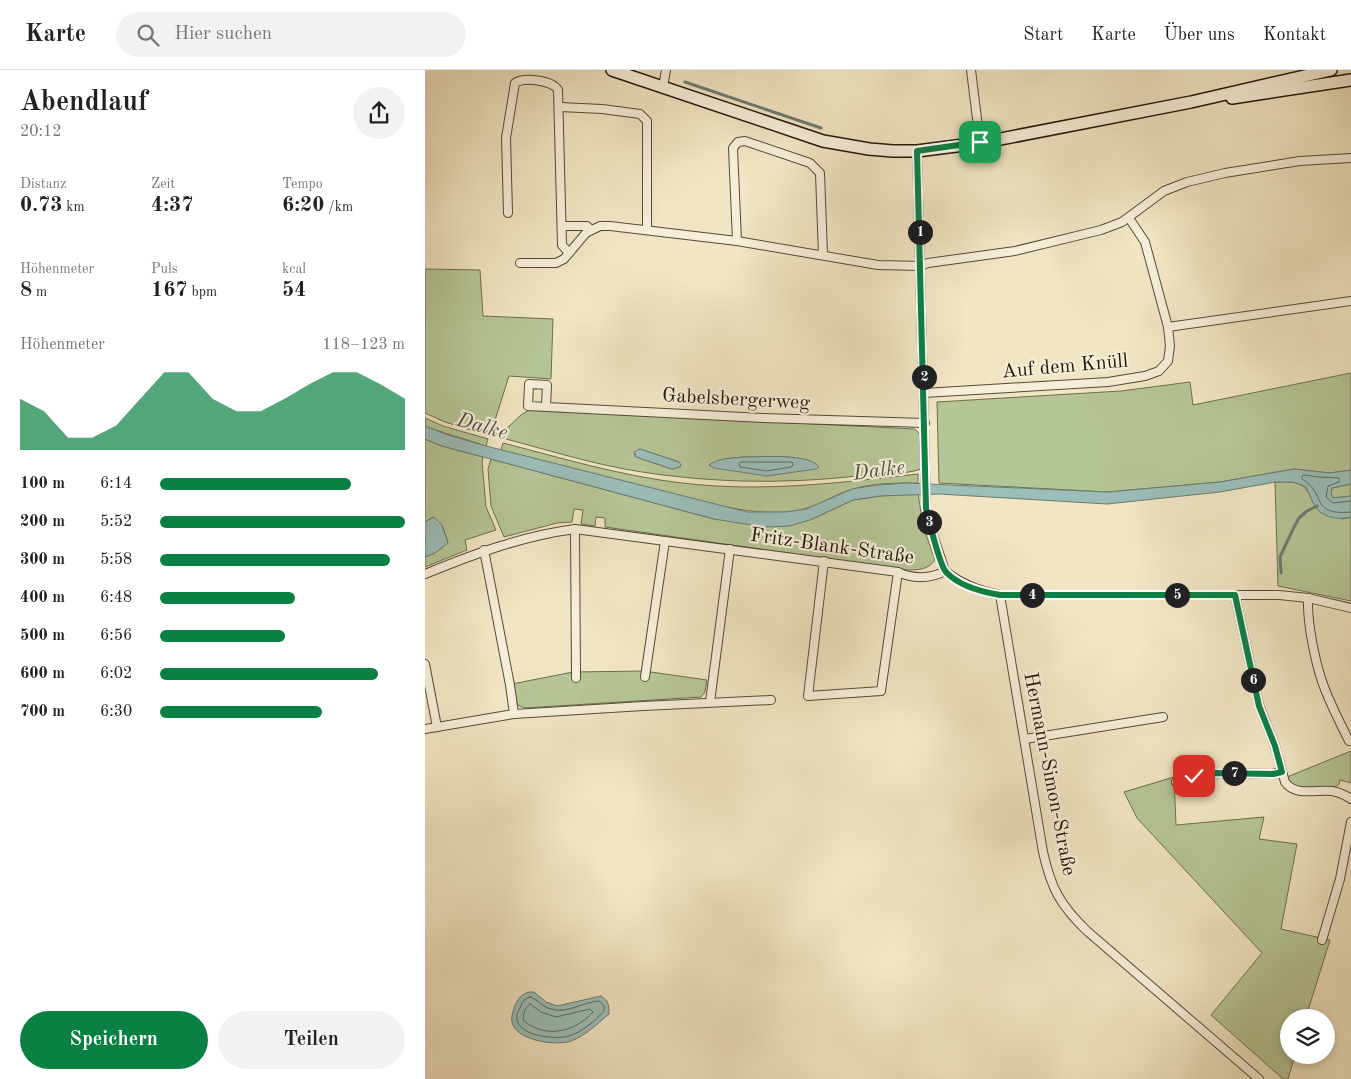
<!DOCTYPE html>
<html lang="de">
<head>
<meta charset="utf-8">
<style>
  :root { --surface:#fff; --page:#f2f2f2; --text:#222; --muted:#767676; --line:#e0e0e0; --accent:#0b8043 }
  body { margin:0; font-family:"Old Standard TT",serif; background:var(--page); color:var(--text); height:100vh; display:flex; flex-direction:column; font-size:19px; white-space:nowrap }
  * { box-sizing:border-box; margin:0 }
  p { font-size:16px; color:var(--muted) }
  .icon { flex:none; width:28px; height:28px; fill:none; stroke:currentColor; stroke-width:2; stroke-linecap:round; stroke-linejoin:round }
  .map { position:relative; flex:1; overflow:hidden }
  .side { display:flex; flex-direction:column; background:var(--surface); width:425px }
  .side>* { flex:none }
  .controls { position:absolute; left:855px; top:939px; display:grid; gap:10px }
  .controls a { display:grid; place-items:center; width:55px; height:55px; border-radius:50%; background:var(--surface); box-shadow:0 2px 8px #0003; font-size:25px }
  .pin { position:absolute; display:grid; place-items:center; width:42px; height:42px; color:#fff; margin:-21px; border-radius:10px; box-shadow:0 2px 8px #0006 }
  .km { position:absolute; width:25px; height:25px; margin:-12px; border-radius:50%; background:#222; color:#fff; font-size:14px; line-height:25px; text-align:center }
  .round { display:grid; place-items:center; flex:none; width:52px; height:52px; border-radius:26px; background:var(--page) }
  .overview { display:flex; align-items:center; justify-content:space-between; height:85px; padding:0 20px }
  h1 { font-size:28px; font-weight:700; line-height:38px }
  .metrics { display:grid; grid-template-columns:repeat(3,1fr); gap:8px; height:85px; padding:5px 20px }
  .metrics div { display:grid; align-content:center }
  .metrics b { font-size:21px; font-weight:700 }
  .metrics small { font-size:14px; font-weight:400 }
  .metrics p { font-size:14px }
  .chart { height:140px; padding:10px 20px }
  .chart p { display:flex; justify-content:space-between }
  .chart svg { width:100%; height:90px; margin-top:5px; fill:var(--accent); opacity:.7 }
  .action { display:flex; gap:10px; margin-top:auto; padding:10px 20px }
  .action a { flex:1; height:58px; border-radius:30px; background:var(--accent); color:#fff; font-size:20px; font-weight:700; line-height:58px; text-align:center }
  .action a+a { background:var(--page); color:var(--text) }
  ul { padding:0 20px; list-style:none; font-size:16px }
  li { display:grid; grid-template-columns:80px 60px 1fr; align-items:center; height:38px }
  li i { height:12px; border-radius:6px; background:var(--accent) }
  header { display:flex; align-items:center; gap:30px; box-sizing:border-box; height:70px; padding:0 25px; background:var(--surface); border-bottom:1px solid var(--line) }
  header strong { font-size:24px }
  nav { display:flex; gap:28px; margin-inline-start:auto; font-size:18px }
  .search { width:350px; height:45px; background:var(--page); display:flex; align-items:center; gap:12px; box-sizing:border-box; padding:0 18px; border-radius:28px; color:var(--muted); font-size:19px }
  main { display:flex; flex:1; min-height:0 }
  .map>svg:first-child { display:block }
  .green { fill:#b6c596; stroke:#6c6e4e; fill-rule:evenodd }
  .water { fill:#9bbeb9; stroke:#6b7b71 }
  .lines { fill:none; stroke-linecap:round; stroke-linejoin:round }
  .shore { stroke:#5f6a60; stroke-width:1 }
  .stream { stroke:#6b7b71; stroke-width:3 }
  .street-casing { stroke:#564a35; stroke-width:10 }
  .secondary-casing { stroke:#231606; stroke-width:14 }
  .street { stroke:#f6eed8; stroke-width:8 }
  .secondary { stroke:#f6eed8; stroke-width:11 }
  .route-casing { stroke:#fff; stroke-width:10 }
  .route { stroke:#0b8043; stroke-width:6 }
  .labels { text-anchor:middle; dominant-baseline:central; stroke-width:4.5; stroke-linejoin:round; paint-order:stroke }
  .street-label { font-size:20px; fill:#231606; stroke:#f6eed8 }
  .water-label { font-size:21px; font-style:italic; fill:#4d5145; stroke:#f6eed8 }
</style>
</head>
<body>
<header>
<strong>Karte</strong>
<div class="search"><svg class="icon" aria-label="search" viewBox="0 0 24 24"><circle cx="10" cy="10" r="6"/><path d="M15 15l6 6"/></svg>Hier suchen</div>
<nav><a>Start</a><a>Karte</a><a>Über uns</a><a>Kontakt</a></nav>
</header>
<main>
<section class="side">
<div class="overview"><div><h1>Abendlauf</h1><p>20:12</p></div><a class="round"><svg class="icon" aria-label="share" viewBox="0 0 24 24"><path d="M12 15V3M7 8l5-5 5 5M5 13v7h14v-7"/></svg></a></div>
<div class="metrics">
<div><p>Distanz</p><b>0.73<small> km</small></b></div>
<div><p>Zeit</p><b>4:37</b></div>
<div><p>Tempo</p><b>6:20<small> /km</small></b></div>
</div>
<div class="metrics">
<div><p>Höhenmeter</p><b>8<small> m</small></b></div>
<div><p>Puls</p><b>167<small> bpm</small></b></div>
<div><p>kcal</p><b>54</b></div>
</div>
<div class="chart"><p><span>Höhenmeter</span>118–123 m</p>
<svg viewBox="0 0 160 44" preserveAspectRatio="none"><path d="M0 44V19L10 25L20 38L30 38L40 32L50 19L60 6L70 6L80 19L90 25L100 25L110 19L120 12L130 6L140 6L150 12L160 19V44z"/></svg>
</div>
<ul>
<li><b>100 m</b>6:14<i style="width:78%"></i></li>
<li><b>200 m</b>5:52<i style="width:100%"></i></li>
<li><b>300 m</b>5:58<i style="width:94%"></i></li>
<li><b>400 m</b>6:48<i style="width:55%"></i></li>
<li><b>500 m</b>6:56<i style="width:51%"></i></li>
<li><b>600 m</b>6:02<i style="width:89%"></i></li>
<li><b>700 m</b>6:30<i style="width:66%"></i></li>
</ul>
<div class="action"><a>Speichern</a><a>Teilen</a></div>
</section>
<div class="map">
<svg width="926" height="1009" viewBox="0 0 926 1009">
  <rect width="100%" height="100%" fill="#f1e5c3"/>
  <filter id="stains"><feTurbulence type="fractalNoise" baseFrequency=".004" numOctaves="4"/><feColorMatrix values="0 0 0 0 .2 0 0 0 0 .09 0 0 0 0 .02 0 0 0 .5 -.17"/></filter>
  <radialGradient id="worn" r=".72"><stop offset=".6" stop-color="#630" stop-opacity="0"/><stop offset="1" stop-color="#630" stop-opacity=".3"/></radialGradient>
  <g class="green">
    <path d="M0,199L55,200L58,246L128,249L126,309L84,306L65,366L20,352L0,343Z"/>
    <path d="M926,303V400L905,403L869,399L795,412L683,422L514,413L512,332L696,321L765,312L768,335Z"/>
    <path d="M104,340L490,359L494,363L495,368L496,399C484,404 448,405 432,406C360,414 289,413 217,402C171,395 126,381 81,369L82,358L96,345ZM215,379L254,392L256,396L247,399L211,387L209,383ZM319,387H364L351,404L342,406L299,389Z"/>
    <path d="M0,348L18,356L63,369L61,376L1,357Z"/>
    <path d="M0,369L17,376L58,387L57,392L61,437L71,460L40,470L42,480L0,497V487L17,478L23,472L17,455L8,447L0,452Z"/>
    <path d="M78,373C144,390 210,410 278,415C350,421 421,412 493,404V413C471,413 446,413 425,420C409,425 395,435 379,439C349,446 321,441 291,435L76,380Z"/>
    <path d="M66,389L289,449L385,450L428,430L455,426L493,423L498,456L510,490C503,500 493,500 482,500L180,457V448L171,447L170,456L156,454L158,440L149,439L147,452L132,453L79,467L66,436L63,399Z"/>
    <path d="M850,412C876,411 880,413 891,437L918,449L926,447V531L853,516Z"/>
    <path d="M926,414V426L908,428L906,424L907,418Z"/>
    <path d="M219,601L282,610L280,622L276,627L100,638L94,636L91,631L87,614L148,602Z"/>
    <path d="M926,681V713L915,710L914,714L908,719L874,718L868,715L862,707Z"/>
    <path d="M749,707L751,755L839,747L834,769L872,774L856,859L905,870L881,947L864,948V985H870L863,1009H858L786,945L837,883L712,748L699,722Z"/>
  </g>
  <g class="water">
    <path d="M0,356L20,364L61,376L322,442H361L381,439L427,419L452,415L481,413L683,422L795,412L869,399L905,403L926,400V414L907,418L906,424L908,428L926,426V447C915,450 900,448 892,439C887,433 885,424 881,417L877,415L867,412H850L795,422L682,434L514,424L455,426L428,430L385,450L364,456L339,457L289,449L17,376L0,369Z"/>
    <path d="M215,379L254,392L256,395L255,397L247,399L211,387L209,382Z"/>
    <path d="M319,387C336,387 385,383 394,397L391,399L342,406L289,398L284,395C293,388 308,388 319,387Z"/>
    <path d="M9,447L17,455L23,473L10,483L0,487V452Z"/>
    <path d="M104,922H109L121,932L132,936L176,926C184,931 184,936 184,944C172,954 160,966 146,971C132,976 97,971 89,957C85,950 87,945 89,938C92,930 95,925 104,922Z"/>
  </g>
  <g class="lines">
    <g class="shore">
      <path d="M316,392H367L368,395L366,397L342,401L315,397L314,394Z"/>
      <path d="M926,431L908,433L901,427L903,416L914,412V408L894,407L879,405L877,406V409C902,423 884,446 926,442"/>
      <path d="M105,927C113,929 117,937 126,939C142,944 158,932 174,931L179,936V941C170,951 157,962 144,966C131,970 93,966 92,949C91,945 93,941 95,938C97,932 99,929 105,927Z"/>
      <path d="M105,934L116,942L131,947L165,939L168,942C150,962 121,969 99,951C97,945 100,937 105,934Z"/>
    </g>
    <g class="stream">
      <path d="M260,12L396,58"/>
      <path d="M856,503L855,487L869,457L874,448L882,441L892,436"/>
    </g>
    <g class="street-casing">
      <g id="street">
        <path d="M546,0L555,73"/>
        <path d="M238,17L241,0"/>
        <path d="M135,37L177,39L215,44L222,51V159"/>
        <path d="M492,81L501,438L505,456L520,501"/>
        <path d="M83,143L81,68L90,13C99,7 127,10 133,20L137,175L144,183"/>
        <path d="M137,156H162L166,160"/>
        <path d="M312,171L308,78L313,72L320,71L385,93L395,103L398,185"/>
        <path d="M95,193H131L139,189L161,163L175,156H185L312,171L453,195L496,196L503,193L590,181L676,160L697,152L739,121L762,112L800,103L875,91L926,88"/>
        <path d="M743,257L926,231"/>
        <path d="M499,323L683,312L720,306L734,301L743,291L745,276L743,257L720,172L704,148"/>
        <path d="M121,336L122,315L104,314L103,336L338,348L500,353"/>
        <path d="M150,459L151,608"/>
        <path d="M59,480L85,615L89,644"/>
        <path d="M399,491L383,626L456,621L473,502"/>
        <path d="M520,501C536,514 554,521 575,525H854L883,528L926,538"/>
        <path d="M0,504C49,484 97,466 150,459L473,502C487,509 506,509 520,501"/>
        <path d="M575,525L618,782C626,818 635,835 662,861L834,1009"/>
        <path d="M810,525L834,635L850,676L860,712C870,727 892,719 907,721C913,722 920,725 926,729"/>
        <path d="M883,528C882,554 891,598 901,622C908,639 916,655 924,671"/>
        <path d="M0,594L12,657"/>
        <path d="M220,607L240,471"/>
        <path d="M285,632L305,479"/>
        <path d="M0,659L89,644L218,636L346,630"/>
        <path d="M600,669L738,647"/>
        <path d="M751,712L769,706L789,703L848,704L857,702"/>
        <path d="M897,870L915,809L926,752"/>
      </g>
    </g>
    <g class="secondary-casing">
      <g id="secondary">
        <path d="M187,0L398,71L444,79L468,81H492L555,73L766,32L906,0"/>
        <path d="M807,28L926,10"/>
      </g>
    </g>
    <use href="#street" class="street"/>
    <use href="#secondary" class="secondary"/>
  </g>
  <g class="lines">
    <g class="route-casing">
      <path id="route" d="M555,72L492,81L501,438C504,450 514,494 521,502C534,516 557,522 575,525H810L834,636L850,676L857,702L848,704L789,703L769,706"/>
    </g>
    <use href="#route" class="route"/>
  </g>
  <g class="labels">
    <g class="street-label">
      <text transform="translate(640 297) rotate(-5)">Auf dem Knüll</text>
      <text transform="translate(311 330) rotate(3)">Gabelsbergerweg</text>
      <text transform="translate(407 477) rotate(8)">Fritz-Blank-Straße</text>
      <text transform="translate(624 704) rotate(79)">Hermann-Simon-Straße</text>
    </g>
    <g class="water-label">
      <text transform="translate(57 357) rotate(16)">Dalke</text>
      <text transform="translate(454 401) rotate(-7)">Dalke</text>
    </g>
  </g>
  <rect width="100%" height="100%" filter="url(#stains)"/>
  <rect width="100%" height="100%" fill="url(#worn)"/>
</svg>
<div class="controls">
<a><svg class="icon" aria-label="layers" viewBox="0 0 24 24"><path d="M12 4l9 5-9 5-9-5zM3 14l9 5 9-5"/></svg></a>
</div>
<div class="pin" style="left:555px;top:72px;background:#1e9e55"><svg class="icon" aria-label="arrive" viewBox="0 0 24 24"><path d="M6 21V4h12l-3 4 3 4H6"/></svg></div>
<div class="pin" style="left:769px;top:706px;background:#d93025"><svg class="icon" aria-label="check" viewBox="0 0 24 24"><path d="M5 12l5 5 9-10"/></svg></div>
<b class="km" style="left:495px;top:162px">1</b>
<b class="km" style="left:499px;top:307px">2</b>
<b class="km" style="left:504px;top:452px">3</b>
<b class="km" style="left:607px;top:525px">4</b>
<b class="km" style="left:752px;top:525px">5</b>
<b class="km" style="left:828px;top:610px">6</b>
<b class="km" style="left:809px;top:703px">7</b>
</div>
</main>
</body>
</html>
